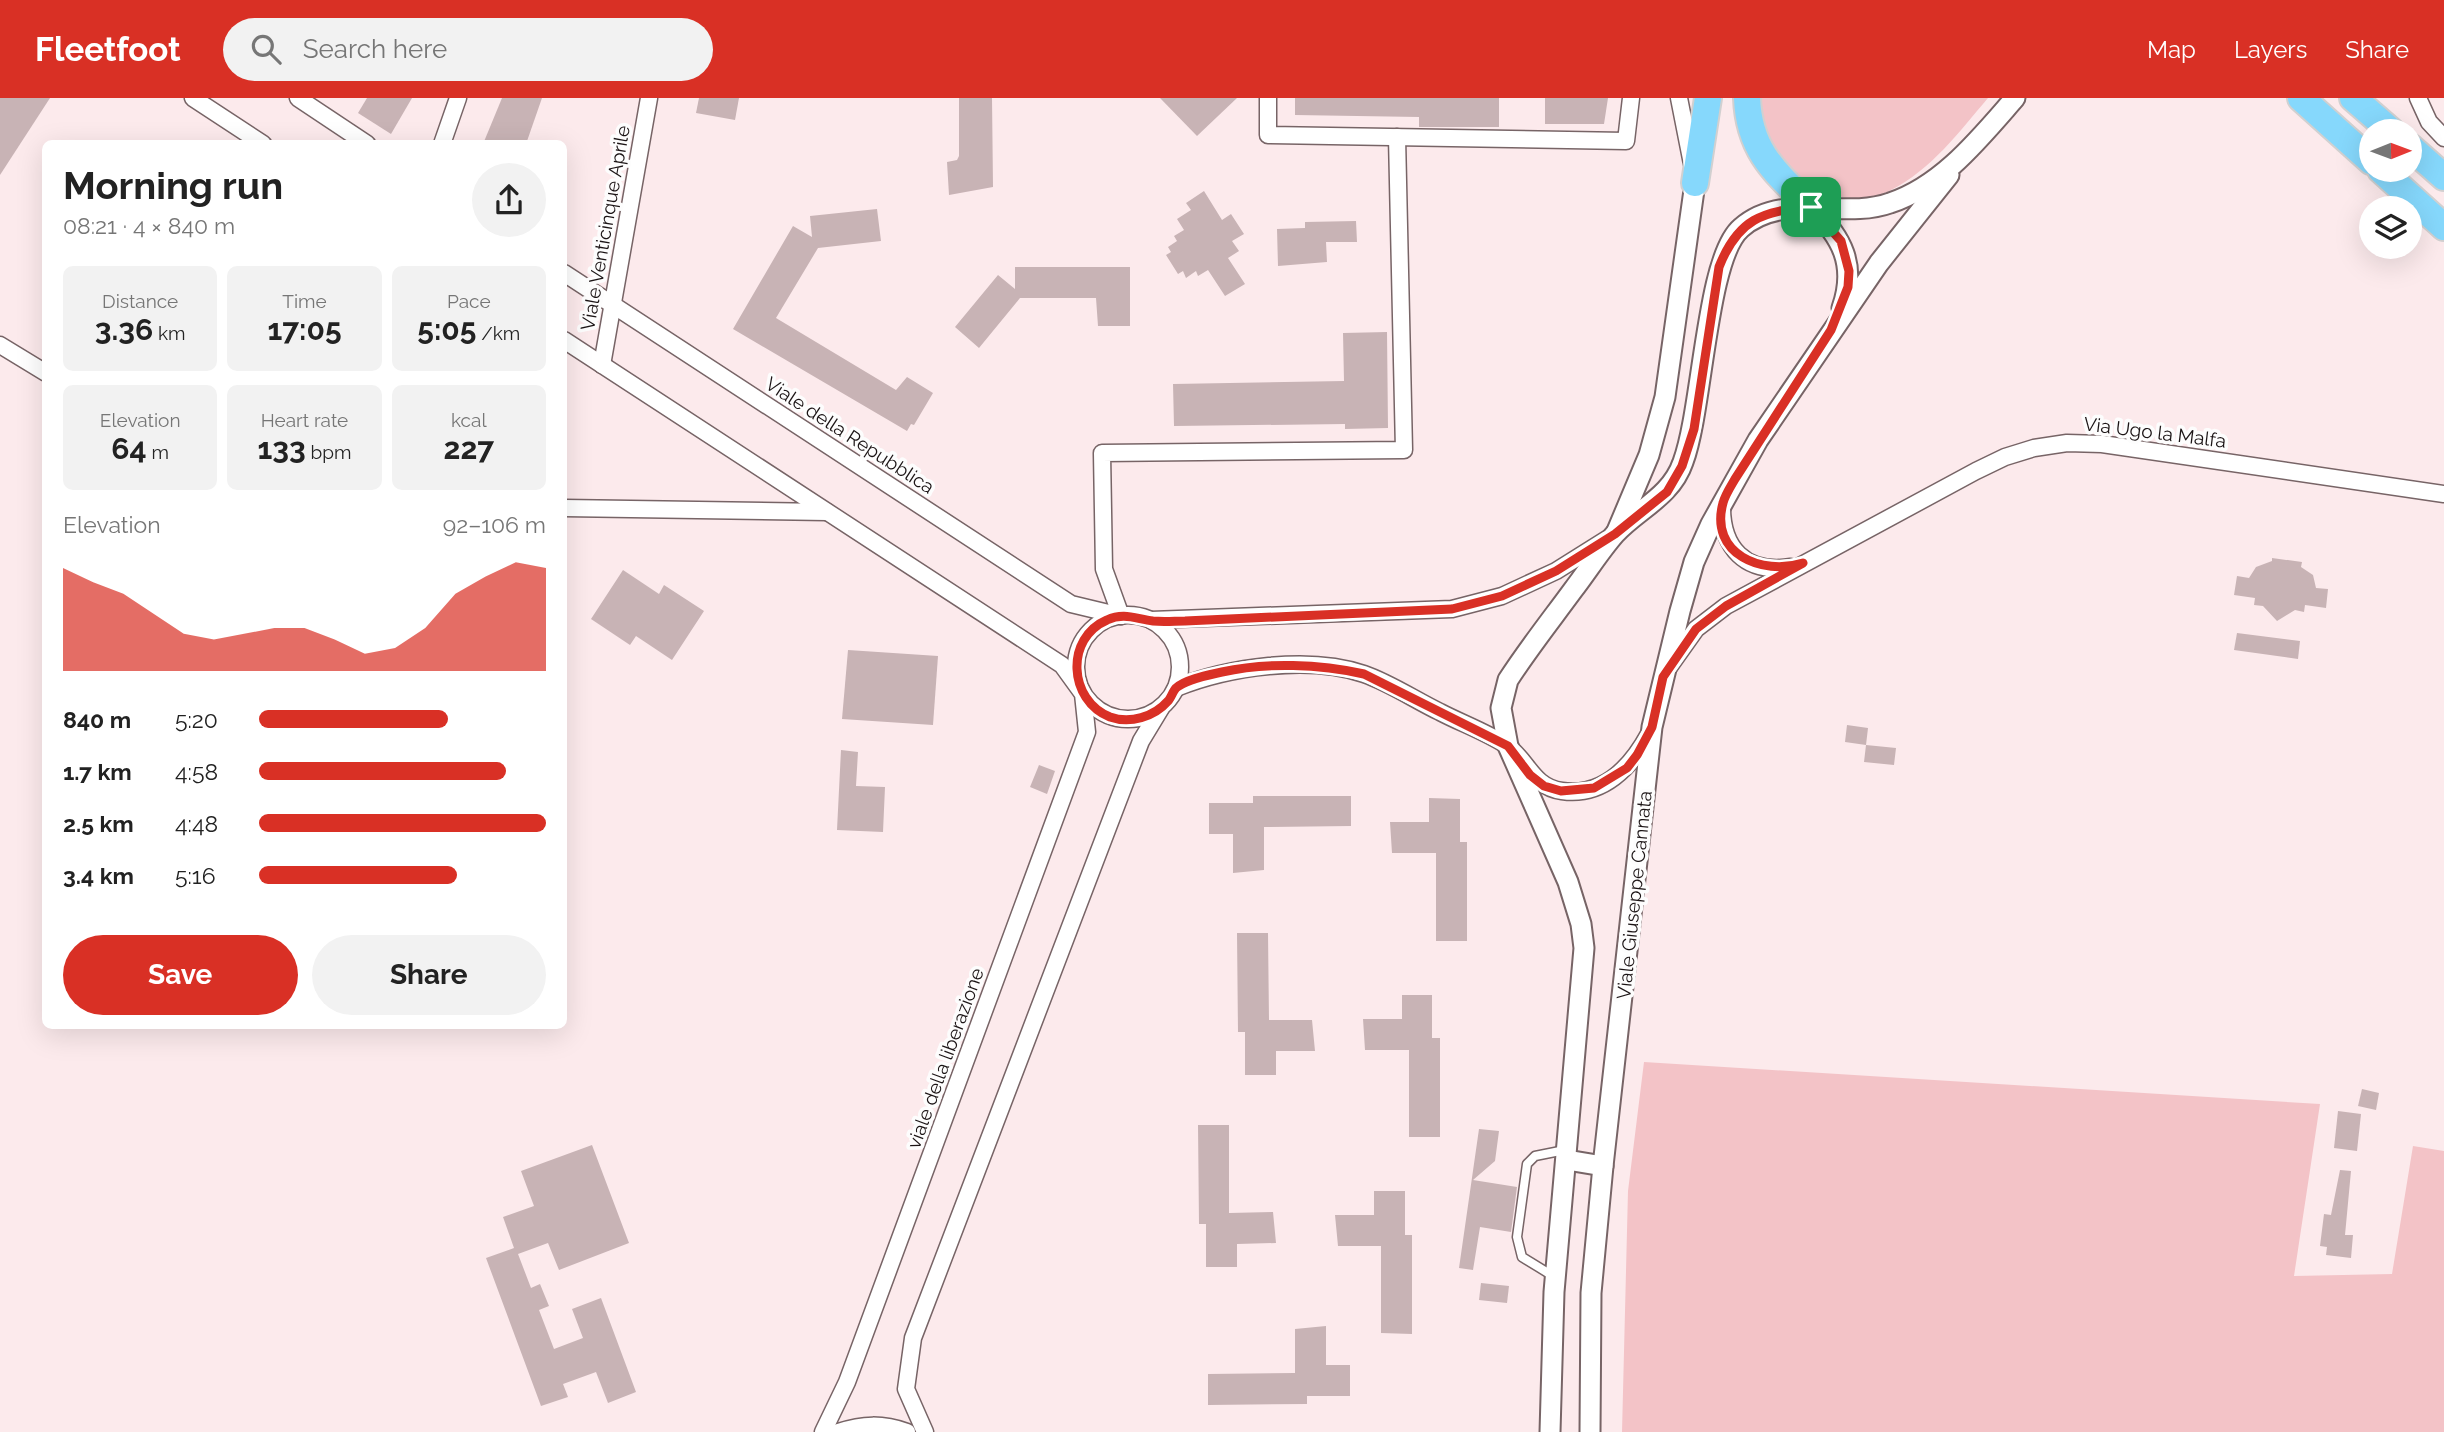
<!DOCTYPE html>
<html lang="en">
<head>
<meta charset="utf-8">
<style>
  :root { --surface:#fff; --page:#f2f2f2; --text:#222; --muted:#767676; --accent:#d93025 }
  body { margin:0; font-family:Raleway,sans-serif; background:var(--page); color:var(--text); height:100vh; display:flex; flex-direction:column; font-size:26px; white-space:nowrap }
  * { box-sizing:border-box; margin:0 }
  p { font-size:23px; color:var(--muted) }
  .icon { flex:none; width:38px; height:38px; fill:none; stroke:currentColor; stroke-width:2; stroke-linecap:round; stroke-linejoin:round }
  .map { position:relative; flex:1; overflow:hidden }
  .drawer { position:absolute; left:42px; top:42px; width:525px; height:889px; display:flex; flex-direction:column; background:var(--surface); border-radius:10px; box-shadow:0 7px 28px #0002 }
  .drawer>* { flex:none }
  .needle { width:46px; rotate:89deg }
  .buttons { position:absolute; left:2359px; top:21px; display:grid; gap:14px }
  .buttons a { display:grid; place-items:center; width:63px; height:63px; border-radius:50%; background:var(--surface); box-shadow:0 7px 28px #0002; font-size:35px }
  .pin { position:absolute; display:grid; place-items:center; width:60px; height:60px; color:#fff; margin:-30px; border-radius:14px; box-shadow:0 4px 10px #0006 }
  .round { display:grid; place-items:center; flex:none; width:74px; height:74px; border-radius:37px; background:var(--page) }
  .headline { display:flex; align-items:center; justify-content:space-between; height:119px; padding:0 21px }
  h1 { font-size:38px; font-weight:700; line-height:52px }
  .stats { display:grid; grid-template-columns:repeat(3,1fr); gap:10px; height:119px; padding:7px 21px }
  .stats div { display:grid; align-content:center; border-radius:10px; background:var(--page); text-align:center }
  .stats b { font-size:30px; font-weight:700 }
  .stats small { font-size:19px; font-weight:400 }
  .stats p { font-size:19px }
  .chart { height:196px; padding:14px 21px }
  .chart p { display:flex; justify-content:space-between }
  .chart svg { width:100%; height:126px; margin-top:7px; fill:var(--accent); opacity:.7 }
  .action { display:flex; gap:14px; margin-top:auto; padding:14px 21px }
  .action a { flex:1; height:80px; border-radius:42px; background:var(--accent); color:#fff; font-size:28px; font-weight:700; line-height:80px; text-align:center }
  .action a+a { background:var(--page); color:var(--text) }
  ul { padding:0 21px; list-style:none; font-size:23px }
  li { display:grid; grid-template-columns:112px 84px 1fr; align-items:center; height:52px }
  li i { height:18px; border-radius:9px; background:var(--accent) }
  header { display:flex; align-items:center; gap:42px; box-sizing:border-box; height:98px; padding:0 35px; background:var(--accent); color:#fff }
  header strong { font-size:33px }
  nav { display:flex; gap:38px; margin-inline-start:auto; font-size:24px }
  .search { width:490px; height:63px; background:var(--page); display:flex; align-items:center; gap:18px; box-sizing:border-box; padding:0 24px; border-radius:38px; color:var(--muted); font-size:26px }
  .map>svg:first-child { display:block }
  .green { fill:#f3c3c7 }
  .building { fill:#c8b3b5 }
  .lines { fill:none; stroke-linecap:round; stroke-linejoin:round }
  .service-casing { stroke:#776466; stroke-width:11 }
  .minor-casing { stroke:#776466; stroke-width:19 }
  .tertiary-casing { stroke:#776466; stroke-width:23 }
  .trunk-casing { stroke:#d1d0d0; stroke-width:30 }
  .service { stroke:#fff; stroke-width:8 }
  .minor { stroke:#fff; stroke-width:16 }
  .tertiary { stroke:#fff; stroke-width:19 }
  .trunk { stroke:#86d8fc; stroke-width:26 }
  .route-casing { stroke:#fff; stroke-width:14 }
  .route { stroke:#d93025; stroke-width:9 }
  .labels { text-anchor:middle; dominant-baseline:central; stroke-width:7; stroke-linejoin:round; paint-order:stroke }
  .street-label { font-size:19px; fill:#1b1415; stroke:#fdfdfd }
</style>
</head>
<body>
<header>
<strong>Fleetfoot</strong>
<div class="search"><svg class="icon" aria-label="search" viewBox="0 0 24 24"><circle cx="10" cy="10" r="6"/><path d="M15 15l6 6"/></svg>Search here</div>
<nav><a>Map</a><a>Layers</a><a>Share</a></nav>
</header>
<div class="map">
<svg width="2444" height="1334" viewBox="0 0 2444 1334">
  <rect width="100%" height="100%" fill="#fceaec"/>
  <g class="green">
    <path d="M1759,0H1988C1959,34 1932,71 1891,92C1852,113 1790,90 1768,53C1759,37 1760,17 1759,0Z"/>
    <path d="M1644,964L2320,1006L2294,1178L2392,1176L2413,1048L2444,1053V1334H1622L1628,1093Z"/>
  </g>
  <g class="building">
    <path d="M0,0H50L0,77Z"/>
    <path d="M367,0H412L391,36L358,15Z"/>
    <path d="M502,0H542L526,46H483Z"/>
    <path d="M699,0H739L735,22L696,15Z"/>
    <path d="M959,0H992L993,89L949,97L947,64L957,62L959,58Z"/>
    <path d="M1160,0H1237L1197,38Z"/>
    <path d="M1295,0H1499V29H1419V19L1295,17Z"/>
    <path d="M1545,0H1608L1604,26H1545Z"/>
    <path d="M1204,93L1222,122L1231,116L1244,136L1232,143L1239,153L1228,160L1245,186L1225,198L1208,172L1198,178L1196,173L1186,180L1183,173L1178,176L1166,157L1171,154L1168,149L1177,143L1174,138L1184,132L1177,121L1191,112L1186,105Z"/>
    <path d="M877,111L881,143L818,150L776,220L896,292L907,279L933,295L914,327L911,326L907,333L733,231L793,128L812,139L810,118Z"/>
    <path d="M1356,123L1357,144H1326L1327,164L1278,168L1277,131L1305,130V124Z"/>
    <path d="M1015,169H1130V228H1098L1096,200H1020L979,250L955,229L998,177L1015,191Z"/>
    <path d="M1387,234L1388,330L1345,331V326L1174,328L1173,286L1344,283L1343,235Z"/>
    <path d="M2272,460L2302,464L2301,469L2313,477L2316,490L2328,491L2326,510L2305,507L2304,514L2295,512L2277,523L2263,508L2254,507L2255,500L2234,497L2237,478L2249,480L2256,469L2272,463Z"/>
    <path d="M623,472L659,496L664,487L704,513L672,562L636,538L630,547L591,521Z"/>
    <path d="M2237,535L2300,543L2298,561L2234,552Z"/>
    <path d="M848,552L938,558L933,627L842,621Z"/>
    <path d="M1847,627L1868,630L1866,647L1896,650L1894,667L1864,664L1866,647L1845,644Z"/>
    <path d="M841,652L858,654L856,688L885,689L883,734L837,732Z"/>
    <path d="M1039,667L1055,673L1047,696L1030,689Z"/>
    <path d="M1253,698H1351V728L1264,729V772L1233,775V736H1209V705H1253Z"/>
    <path d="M1429,700L1460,701V744H1467V843H1436V755H1392L1390,724H1429Z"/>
    <path d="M1237,835H1268L1269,922H1312L1315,953H1276V977H1245V934H1238Z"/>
    <path d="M1402,897H1432V940H1440V1039H1409V952H1365L1363,921H1402Z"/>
    <path d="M2362,991L2379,995L2376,1012L2358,1008Z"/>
    <path d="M2338,1013L2361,1016L2357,1053L2334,1050Z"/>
    <path d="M1198,1027H1229V1115L1273,1114L1276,1145L1237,1146V1169H1206V1126H1199Z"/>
    <path d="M1479,1031L1499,1033L1495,1063L1473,1082L1517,1089L1511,1134L1480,1129L1473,1172L1459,1170Z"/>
    <path d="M592,1047L629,1145L559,1172L548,1145L518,1156L531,1190L540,1186L549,1208L539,1212L554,1251L583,1240L572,1211L601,1200L636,1294L608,1305L596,1274L563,1286L568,1299L541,1308L486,1160L514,1150L503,1119L534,1108L521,1073Z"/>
    <path d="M2340,1072L2351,1073L2345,1137H2353L2351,1160L2326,1157L2327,1149L2320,1148L2324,1116L2331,1117Z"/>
    <path d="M1374,1093H1405V1137H1412V1236L1381,1235V1148H1338L1335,1117H1374Z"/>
    <path d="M1481,1185L1509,1188L1507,1205L1479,1202Z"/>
    <path d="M1326,1228V1267H1350V1298H1307V1306L1208,1307V1276L1295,1275V1231Z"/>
  </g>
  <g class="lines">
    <g class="service-casing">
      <path id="service" d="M1553,1178L1522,1159L1517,1139L1527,1066L1535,1058L1565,1052"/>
    </g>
    <g class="minor-casing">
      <g id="minor">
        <path d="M193,0L263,46"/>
        <path d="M298,0L367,46"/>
        <path d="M1268,0V37L1626,43L1631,0"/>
        <path d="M1679,0L1692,66"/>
        <path d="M2418,0L2429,24L2444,40"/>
        <path d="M442,46L458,0"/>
        <path d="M564,175L1071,506L1121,518"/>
        <path d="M564,242L1062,567L1083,596L1087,634L847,1284L823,1334"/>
        <path d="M0,247L46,275"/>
        <path d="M602,267L649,0"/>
        <path d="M1722,406C1721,450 1745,476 1791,469"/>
        <path d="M564,410L827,414"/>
        <circle cx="1128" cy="569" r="52"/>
        <path d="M1121,518L1104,471L1102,355L1404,352L1397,39"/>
        <path d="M1151,522L1452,511L1502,498L1556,473L1607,441"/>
        <path d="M1669,569L1696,531L1726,508L1976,373L2005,359L2034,350L2067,345L2102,346L2444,396"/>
        <path d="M1176,590C1228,569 1309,557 1364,576C1390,585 1415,602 1440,614C1461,625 1486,634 1506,647C1528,662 1532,689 1562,693C1603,699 1631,669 1649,636"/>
        <path d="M838,1334C863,1326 882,1325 907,1334"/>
        <path d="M925,1334L906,1291L913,1240L1141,643L1161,610"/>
      </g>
    </g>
    <g class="tertiary-casing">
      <g id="tertiary">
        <path d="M1811,109C1842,139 1857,167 1842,210"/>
        <path d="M1617,433L1649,357L1665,299L1695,85"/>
        <path d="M1567,1062L1603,1068"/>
        <path d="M1550,1334L1554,1194L1584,850L1581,826L1568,784L1508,648L1501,610L1508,582C1528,551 1551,522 1573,492C1587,474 1600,453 1615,436C1638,411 1671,399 1683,364C1703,311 1706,160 1741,130C1783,93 1843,122 1890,105C1942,88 1980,40 2015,0"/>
        <path d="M1590,1334L1591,1195L1603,1068L1652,629L1680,513L1694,464L1711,426L1758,342L1879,165L1949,77"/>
      </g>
    </g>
    <g class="trunk-casing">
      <g id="trunk">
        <path d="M1747,0C1749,53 1775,74 1811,109"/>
        <path d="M2301,0L2371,63"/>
        <path d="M2353,0L2391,33"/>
        <path d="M2410,49L2444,79"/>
        <path d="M2381,72L2444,129"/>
        <path d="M1695,85L1708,0"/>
      </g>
    </g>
    <use href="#service" class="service"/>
    <use href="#minor" class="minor"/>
    <use href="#tertiary" class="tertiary"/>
    <use href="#trunk" class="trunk"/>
  </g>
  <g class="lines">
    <g class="route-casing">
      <path id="route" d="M1811,109L1841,143L1849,173L1848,189L1831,232L1735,381C1731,388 1725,397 1723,405C1709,456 1762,478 1803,465L1726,508L1696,531L1663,579L1652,629L1637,657L1627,670L1594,690L1561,693L1544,688L1530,677L1508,648L1364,576C1320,566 1266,564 1222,574C1209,577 1186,581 1176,590C1173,593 1171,600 1168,603C1154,619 1130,626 1110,619C1068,602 1065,540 1107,522C1124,514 1136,521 1153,523C1164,524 1175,523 1185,523L1452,511L1502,498L1556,473L1615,436L1667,394L1682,368L1694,331L1719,169C1738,121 1762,113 1811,109Z"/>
    </g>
    <use href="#route" class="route"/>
  </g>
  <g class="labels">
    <g class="street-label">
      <text transform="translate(605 130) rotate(-80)">Viale Venticinque Aprile</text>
      <text transform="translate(2155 334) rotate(7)">Via Ugo la Malfa</text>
      <text transform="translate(850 337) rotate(33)">Viale della Repubblica</text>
      <text transform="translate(1634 797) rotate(-84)">Viale Giuseppe Cannata</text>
      <text transform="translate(945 960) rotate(-70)">viale della liberazione</text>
    </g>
  </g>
</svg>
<div class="buttons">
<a><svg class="needle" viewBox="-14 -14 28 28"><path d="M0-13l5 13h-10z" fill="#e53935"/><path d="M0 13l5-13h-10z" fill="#767676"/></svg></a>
<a><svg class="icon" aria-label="layers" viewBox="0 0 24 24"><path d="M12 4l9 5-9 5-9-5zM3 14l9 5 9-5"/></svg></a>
</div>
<div class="pin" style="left:1811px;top:109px;background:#1e9e55"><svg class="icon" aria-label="arrive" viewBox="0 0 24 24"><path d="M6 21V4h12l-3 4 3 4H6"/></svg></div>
<section class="drawer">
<div class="headline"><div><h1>Morning run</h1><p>08:21 · 4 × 840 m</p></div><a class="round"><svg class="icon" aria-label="share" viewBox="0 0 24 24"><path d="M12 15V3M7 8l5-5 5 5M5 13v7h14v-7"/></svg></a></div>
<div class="stats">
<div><p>Distance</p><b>3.36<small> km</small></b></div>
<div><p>Time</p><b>17:05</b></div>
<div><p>Pace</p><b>5:05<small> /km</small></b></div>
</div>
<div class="stats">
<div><p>Elevation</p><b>64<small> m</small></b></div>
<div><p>Heart rate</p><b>133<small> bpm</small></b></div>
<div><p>kcal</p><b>227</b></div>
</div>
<div class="chart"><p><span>Elevation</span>92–106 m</p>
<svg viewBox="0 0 160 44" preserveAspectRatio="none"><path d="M0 44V8L10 13L20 17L30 24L40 31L50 33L60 31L70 29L80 29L90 33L100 38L110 36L120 29L130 17L140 11L150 6L160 8V44z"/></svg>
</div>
<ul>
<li><b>840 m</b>5:20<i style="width:66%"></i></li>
<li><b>1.7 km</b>4:58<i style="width:86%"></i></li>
<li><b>2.5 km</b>4:48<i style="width:100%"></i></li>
<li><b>3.4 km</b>5:16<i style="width:69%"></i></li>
</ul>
<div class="action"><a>Save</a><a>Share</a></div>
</section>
</div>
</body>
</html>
